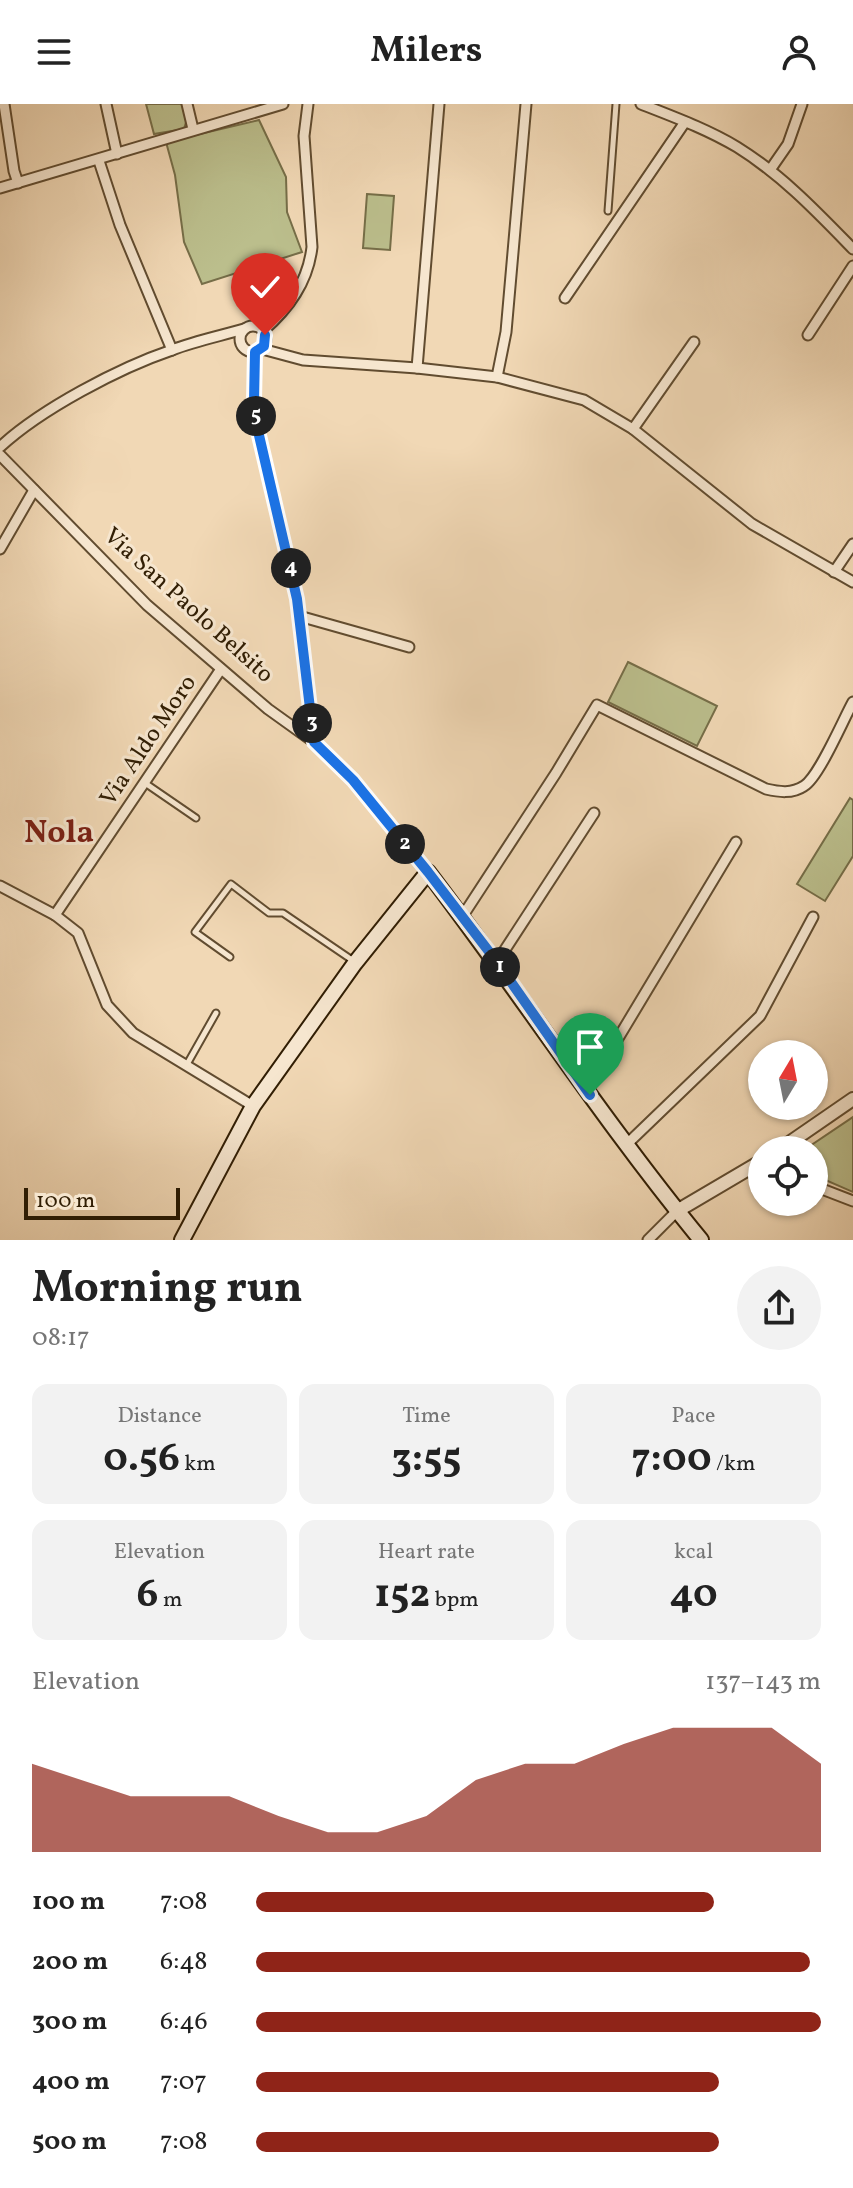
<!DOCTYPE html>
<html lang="en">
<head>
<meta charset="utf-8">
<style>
  :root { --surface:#fff; --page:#f2f2f2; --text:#222; --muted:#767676; --accent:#8f2418 }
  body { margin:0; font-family:Vollkorn,serif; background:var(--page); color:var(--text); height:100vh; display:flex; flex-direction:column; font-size:30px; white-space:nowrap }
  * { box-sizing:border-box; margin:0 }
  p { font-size:26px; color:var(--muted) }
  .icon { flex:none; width:44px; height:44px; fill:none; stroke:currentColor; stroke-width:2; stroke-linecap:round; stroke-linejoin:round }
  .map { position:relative; height:1136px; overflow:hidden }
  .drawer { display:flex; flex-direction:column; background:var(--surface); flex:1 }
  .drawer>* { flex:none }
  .needle { width:52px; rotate:10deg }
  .fabs { position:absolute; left:748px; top:936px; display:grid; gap:16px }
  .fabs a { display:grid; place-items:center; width:80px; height:80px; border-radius:50%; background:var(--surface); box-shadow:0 2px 6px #0004; font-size:40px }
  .scale { position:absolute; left:24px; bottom:20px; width:156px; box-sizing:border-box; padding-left:8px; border:4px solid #311e04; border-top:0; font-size:22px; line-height:28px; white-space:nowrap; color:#311e04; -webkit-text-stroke:6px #f6e6cf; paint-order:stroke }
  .pin { position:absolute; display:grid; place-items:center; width:68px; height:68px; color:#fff; margin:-82px -34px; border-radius:50% 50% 50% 0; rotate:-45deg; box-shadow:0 0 8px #0007 }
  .pin .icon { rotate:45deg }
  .km { position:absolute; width:40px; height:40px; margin:-20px; border-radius:50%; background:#222; color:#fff; font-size:22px; line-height:40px; text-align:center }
  .round { display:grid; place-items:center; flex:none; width:84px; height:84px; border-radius:42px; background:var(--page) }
  .summary { display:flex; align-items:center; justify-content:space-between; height:136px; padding:0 32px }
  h1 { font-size:44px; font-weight:700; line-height:60px }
  .stats { display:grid; grid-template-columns:repeat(3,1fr); gap:12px; height:136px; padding:8px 32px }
  .stats div { display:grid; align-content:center; border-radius:16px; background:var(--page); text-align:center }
  .stats b { font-size:40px; font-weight:700 }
  .stats small { font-size:22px; font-weight:400 }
  .stats p { font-size:22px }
  .chart { height:224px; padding:16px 32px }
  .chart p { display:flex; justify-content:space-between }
  .chart svg { width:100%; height:144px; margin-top:8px; fill:var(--accent); opacity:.7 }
  ul { padding:0 32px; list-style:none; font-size:26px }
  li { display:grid; grid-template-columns:128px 96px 1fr; align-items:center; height:60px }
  li i { height:20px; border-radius:10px; background:var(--accent) }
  header { display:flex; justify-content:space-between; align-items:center; height:104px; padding:0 32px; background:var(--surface); font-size:36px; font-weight:700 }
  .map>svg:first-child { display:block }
  .green { fill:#bbbe8c; stroke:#766e48; stroke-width:2 }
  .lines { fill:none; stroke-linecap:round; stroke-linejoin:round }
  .service-casing { stroke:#614c30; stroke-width:9 }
  .minor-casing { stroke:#614c30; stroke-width:13 }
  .tertiary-casing { stroke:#614c30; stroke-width:16 }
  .secondary-casing { stroke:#311e04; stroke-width:18 }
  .service { stroke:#f6e6cf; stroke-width:5 }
  .minor { stroke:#f6e6cf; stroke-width:9 }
  .tertiary { stroke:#f6e6cf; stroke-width:12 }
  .secondary { stroke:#f6e6cf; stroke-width:14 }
  .route-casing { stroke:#fff; stroke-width:16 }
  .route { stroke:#1a73e8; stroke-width:10 }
  .labels { text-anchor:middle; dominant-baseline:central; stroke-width:6; stroke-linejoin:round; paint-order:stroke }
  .street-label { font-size:24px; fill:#311e04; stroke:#f6e6cf }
  .district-label { font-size:32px; font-weight:bold; fill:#7a1f14; stroke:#f6e6cf }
</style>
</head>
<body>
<header><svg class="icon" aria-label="menu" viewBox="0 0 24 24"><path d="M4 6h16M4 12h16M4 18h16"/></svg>Milers<svg class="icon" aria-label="person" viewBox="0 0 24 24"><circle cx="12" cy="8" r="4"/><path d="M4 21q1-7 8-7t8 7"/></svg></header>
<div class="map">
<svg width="853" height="1136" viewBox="0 0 853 1136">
  <rect width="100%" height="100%" fill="#f1d8b5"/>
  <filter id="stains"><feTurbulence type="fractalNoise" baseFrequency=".0025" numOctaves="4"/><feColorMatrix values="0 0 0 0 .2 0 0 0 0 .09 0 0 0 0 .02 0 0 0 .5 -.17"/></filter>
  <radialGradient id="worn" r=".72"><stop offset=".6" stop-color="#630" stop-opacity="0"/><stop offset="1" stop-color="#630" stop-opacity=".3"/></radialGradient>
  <g class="green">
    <path d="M146,0H184L187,15L184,25L154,30Z"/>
    <path d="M259,16L286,73L287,108L302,148L202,180L184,138L175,71L166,38Z"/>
    <path d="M367,90L394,92L390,146L363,144Z"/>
    <path d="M628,558L717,602L697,642L608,598Z"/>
    <path d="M850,694L853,696V752L825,797L797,780Z"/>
    <path d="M853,1013V1088L814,1071V1046H804Z"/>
  </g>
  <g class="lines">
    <g class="service-casing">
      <g id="service">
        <path d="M608,107L616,0"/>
        <path d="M145,679L196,714"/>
        <path d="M230,853L195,828L231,780L269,809H283L355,858"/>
        <path d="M186,962L216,909"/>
      </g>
    </g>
    <g class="minor-casing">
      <g id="minor">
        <path d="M4,0L14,67L18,79"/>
        <path d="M106,0L117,50"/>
        <path d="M187,0L193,25"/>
        <path d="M641,0C674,13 707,25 737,43C782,71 817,108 853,145"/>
        <path d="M99,57L120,121L172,246"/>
        <path d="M770,66L788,40L802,0"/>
        <path d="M0,84L283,0"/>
        <path d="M565,194L685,18"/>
        <circle cx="253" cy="235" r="13"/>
        <path d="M263,227C289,204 308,178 312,143L304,32L308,0"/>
        <path d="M808,231L853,162"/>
        <path d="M262,245L303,256L417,264L497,273L584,296L633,325L752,420L853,478"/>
        <path d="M255,248L254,297L258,327L297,495L314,638"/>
        <path d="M417,264L439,0"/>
        <path d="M497,273L506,228L526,0"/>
        <path d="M633,325L694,238"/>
        <path d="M0,343C41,305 119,264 172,246C195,237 220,232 244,225"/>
        <path d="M0,351L147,501L268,605L314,638L353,676L428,768"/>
        <path d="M0,445L34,386"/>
        <path d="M834,468L853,440"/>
        <path d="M299,512L409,543"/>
        <path d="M0,782L55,811L78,829L107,901L133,929L253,1002"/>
        <path d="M55,811L221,565"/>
        <path d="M462,813L556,669L597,601L766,685C779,688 792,690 804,682C819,673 843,616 853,598"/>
        <path d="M497,858L594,709"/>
        <path d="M581,977L602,961L736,738"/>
        <path d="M626,1041L760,912L813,813"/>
        <path d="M814,1082L853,1097"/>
        <path d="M648,1136L677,1107"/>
      </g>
    </g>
    <g class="tertiary-casing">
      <g id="tertiary">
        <path d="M779,1046L853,995"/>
        <path d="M677,1107L762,1057"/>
      </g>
    </g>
    <g class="secondary-casing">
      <path id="secondary" d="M182,1136L253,1002L355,859L428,768C521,890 604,1018 701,1136"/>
    </g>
    <use href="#service" class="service"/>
    <use href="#minor" class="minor"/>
    <use href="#tertiary" class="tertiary"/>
    <use href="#secondary" class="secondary"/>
  </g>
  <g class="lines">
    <g class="route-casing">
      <path id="route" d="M265,231L264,242L255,248L254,297L258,327L297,495L314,638L353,676L428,768L497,858L590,991"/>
    </g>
    <use href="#route" class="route"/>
  </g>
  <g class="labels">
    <g class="street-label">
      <text transform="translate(188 502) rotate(42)">Via San Paolo Belsito</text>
      <text transform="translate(149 637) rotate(-56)">Via Aldo Moro</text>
    </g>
    <g class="district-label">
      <text x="59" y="730">Nola</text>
    </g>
  </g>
  <rect width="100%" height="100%" filter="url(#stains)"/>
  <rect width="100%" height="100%" fill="url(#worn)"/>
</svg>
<div class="fabs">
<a><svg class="needle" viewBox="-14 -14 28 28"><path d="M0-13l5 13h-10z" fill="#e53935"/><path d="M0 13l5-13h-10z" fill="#767676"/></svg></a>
<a><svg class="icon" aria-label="locate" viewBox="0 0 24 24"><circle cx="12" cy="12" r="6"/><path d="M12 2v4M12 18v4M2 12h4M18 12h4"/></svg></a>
</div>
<div class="scale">100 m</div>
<div class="pin" style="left:590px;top:991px;background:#1e9e55"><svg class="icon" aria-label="arrive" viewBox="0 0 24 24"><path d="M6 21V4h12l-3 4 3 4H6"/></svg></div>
<div class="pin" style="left:265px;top:231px;background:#d93025"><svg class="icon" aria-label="check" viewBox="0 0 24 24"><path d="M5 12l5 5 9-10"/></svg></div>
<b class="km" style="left:500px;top:863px">1</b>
<b class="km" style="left:405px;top:740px">2</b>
<b class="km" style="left:312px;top:619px">3</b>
<b class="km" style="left:291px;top:464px">4</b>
<b class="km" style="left:256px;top:312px">5</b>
</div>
<section class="drawer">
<div class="summary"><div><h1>Morning run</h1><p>08:17</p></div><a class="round"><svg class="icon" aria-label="share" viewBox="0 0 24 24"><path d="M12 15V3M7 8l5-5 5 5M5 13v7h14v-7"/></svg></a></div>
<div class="stats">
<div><p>Distance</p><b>0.56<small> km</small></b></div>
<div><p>Time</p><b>3:55</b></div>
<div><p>Pace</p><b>7:00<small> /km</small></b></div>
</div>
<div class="stats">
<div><p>Elevation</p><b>6<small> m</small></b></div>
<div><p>Heart rate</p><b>152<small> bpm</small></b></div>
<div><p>kcal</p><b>40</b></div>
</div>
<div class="chart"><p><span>Elevation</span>137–143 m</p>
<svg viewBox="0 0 160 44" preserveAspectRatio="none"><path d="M0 44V17L10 22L20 27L30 27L40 27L50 33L60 38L70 38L80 33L90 22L100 17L110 17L120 11L130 6L140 6L150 6L160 17V44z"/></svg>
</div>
<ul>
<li><b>100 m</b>7:08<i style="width:81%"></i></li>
<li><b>200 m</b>6:48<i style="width:98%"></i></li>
<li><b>300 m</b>6:46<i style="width:100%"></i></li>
<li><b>400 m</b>7:07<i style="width:82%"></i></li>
<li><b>500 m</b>7:08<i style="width:82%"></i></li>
</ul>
</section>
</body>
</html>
